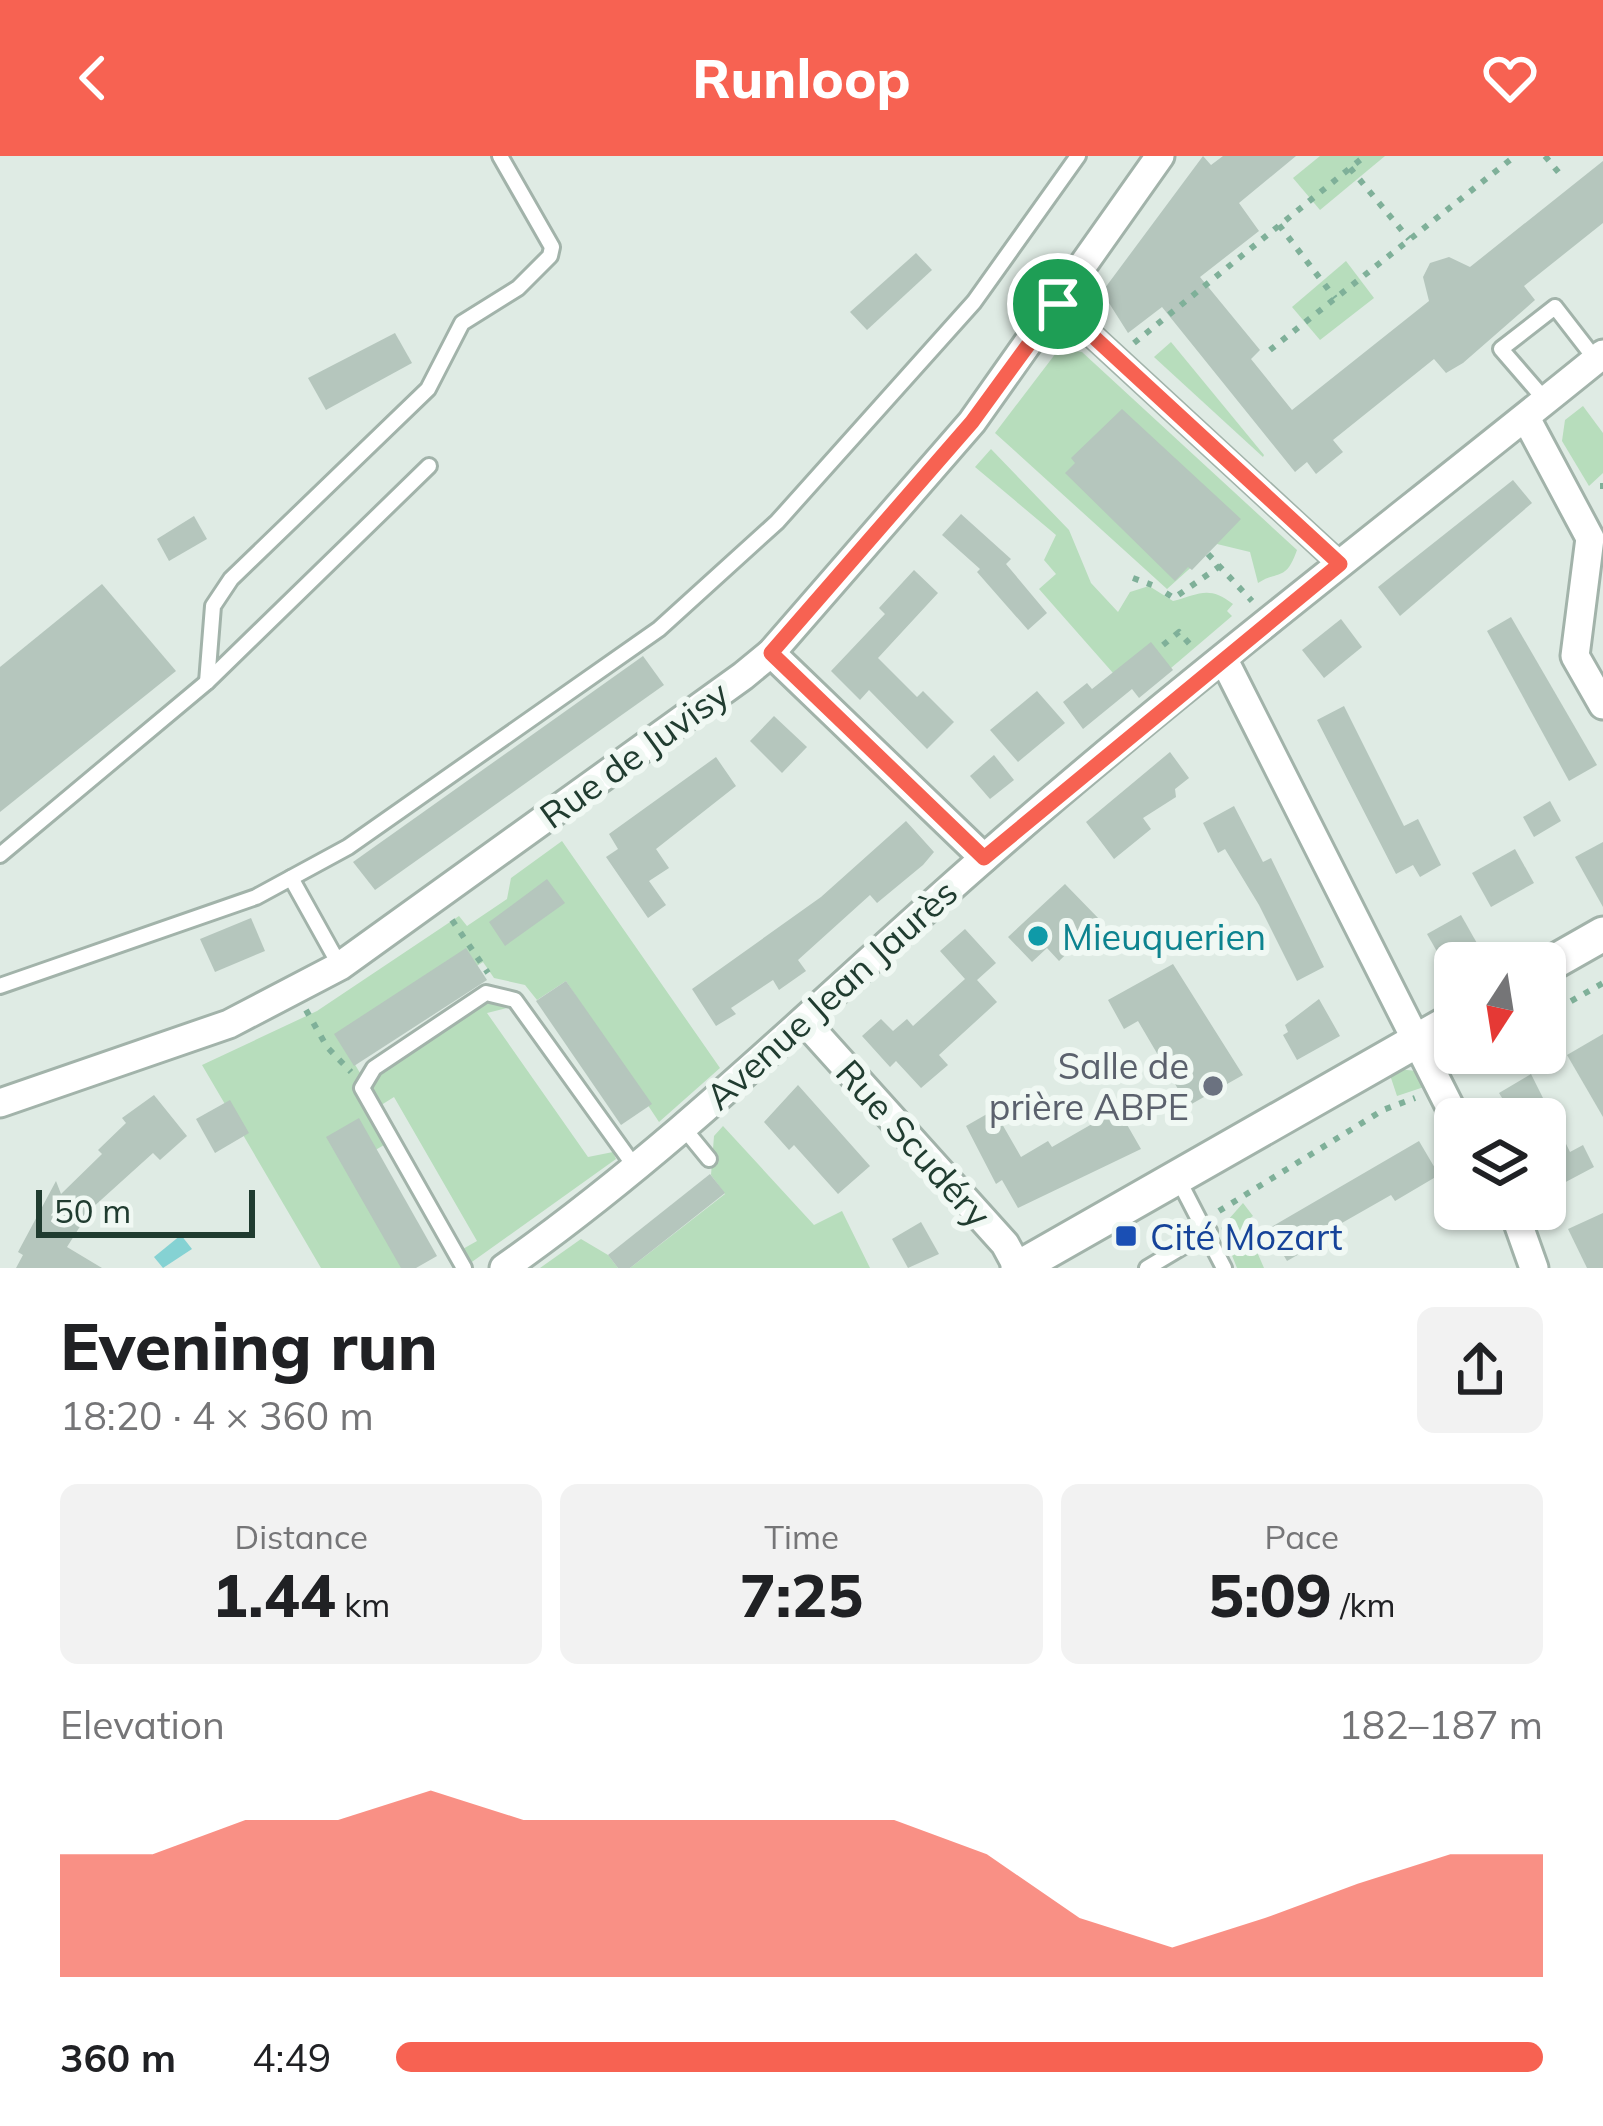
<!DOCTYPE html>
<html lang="en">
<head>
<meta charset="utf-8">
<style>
  :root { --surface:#fff; --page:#f2f2f2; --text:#202124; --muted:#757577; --accent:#f76252 }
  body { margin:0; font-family:Mulish,sans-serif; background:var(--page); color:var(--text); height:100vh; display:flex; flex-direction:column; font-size:45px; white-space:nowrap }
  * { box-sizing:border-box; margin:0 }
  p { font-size:39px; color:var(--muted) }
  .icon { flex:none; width:66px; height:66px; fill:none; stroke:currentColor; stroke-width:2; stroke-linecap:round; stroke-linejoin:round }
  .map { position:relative; height:1112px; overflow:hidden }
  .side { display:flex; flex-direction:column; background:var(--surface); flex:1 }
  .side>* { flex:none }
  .needle { width:78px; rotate:192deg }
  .controls { position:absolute; left:1434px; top:786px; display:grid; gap:24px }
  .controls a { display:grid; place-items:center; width:132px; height:132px; border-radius:18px; background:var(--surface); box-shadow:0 3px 9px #0004; font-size:60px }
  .scale { position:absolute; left:36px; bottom:30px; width:219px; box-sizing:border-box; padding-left:12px; border:6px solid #203c30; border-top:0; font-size:33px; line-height:42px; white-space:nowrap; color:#203c30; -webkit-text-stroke:9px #f0f8f3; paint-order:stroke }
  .pin { position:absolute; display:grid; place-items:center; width:102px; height:102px; color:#fff; margin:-51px; border:6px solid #fff; border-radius:50%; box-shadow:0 3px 12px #0007 }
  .round { display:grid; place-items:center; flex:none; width:126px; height:126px; border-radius:18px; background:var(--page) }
  .overview { display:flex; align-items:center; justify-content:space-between; height:204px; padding:0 60px }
  h1 { font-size:66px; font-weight:800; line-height:90px }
  .stats { display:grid; grid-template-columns:repeat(3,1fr); gap:18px; height:204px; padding:12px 60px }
  .stats div { display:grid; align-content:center; border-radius:18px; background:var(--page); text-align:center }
  .stats b { font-size:60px; font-weight:800 }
  .stats small { font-size:33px; font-weight:400 }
  .stats p { font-size:33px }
  .chart { height:336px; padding:24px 60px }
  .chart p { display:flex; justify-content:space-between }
  .chart svg { width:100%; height:216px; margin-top:12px; fill:var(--accent); opacity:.7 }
  ul { padding:0 60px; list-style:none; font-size:39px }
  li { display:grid; grid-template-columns:192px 144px 1fr; align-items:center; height:90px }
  li i { height:30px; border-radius:15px; background:var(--accent) }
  header { display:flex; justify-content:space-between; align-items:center; height:156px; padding:0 60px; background:var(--accent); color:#fff; font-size:54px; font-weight:800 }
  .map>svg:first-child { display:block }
  .green { fill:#b7ddbc }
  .water { fill:#85d2d3 }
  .building { fill:#b5c6bd }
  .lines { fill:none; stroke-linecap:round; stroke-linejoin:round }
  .service-casing { stroke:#a2b3aa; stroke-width:20 }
  .pedestrian-casing { stroke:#a2b3aa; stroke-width:27 }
  .minor-casing { stroke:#a2b3aa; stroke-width:33 }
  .tertiary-casing { stroke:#a2b3aa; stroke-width:39 }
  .path { stroke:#7fb099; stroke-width:6; stroke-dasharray:6 9; stroke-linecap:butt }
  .service { stroke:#fff; stroke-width:14 }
  .pedestrian { stroke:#fff; stroke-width:21 }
  .minor { stroke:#fff; stroke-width:27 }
  .tertiary { stroke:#fff; stroke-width:33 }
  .route-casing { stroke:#fff; stroke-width:24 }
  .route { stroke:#f76252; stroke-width:15 }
  .culture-dot { fill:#0f9aa8; stroke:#f0f8f3; stroke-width:4.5 }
  .worship-dot { fill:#6b7280; stroke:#f0f8f3; stroke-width:4.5 }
  .transit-dot { fill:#1a4fb4; stroke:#f0f8f3; stroke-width:4.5 }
  .labels { text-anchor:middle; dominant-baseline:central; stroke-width:12; stroke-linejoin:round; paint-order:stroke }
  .street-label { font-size:36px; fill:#203c30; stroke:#f0f8f3 }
  .culture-label { font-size:36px; fill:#0d838f; stroke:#f0f8f3; text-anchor:start }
  .worship-label { font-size:36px; fill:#5b616d; stroke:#f0f8f3; text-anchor:end }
  .transit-label { font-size:36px; fill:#164399; stroke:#f0f8f3; text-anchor:start }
</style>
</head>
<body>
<header><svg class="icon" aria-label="back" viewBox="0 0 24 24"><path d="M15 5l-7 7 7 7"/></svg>Runloop<svg class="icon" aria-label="heart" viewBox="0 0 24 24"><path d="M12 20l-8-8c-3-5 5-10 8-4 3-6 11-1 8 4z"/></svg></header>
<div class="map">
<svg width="1603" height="1112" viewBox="0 0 1603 1112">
  <rect width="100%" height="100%" fill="#dfebe4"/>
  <g class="green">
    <path d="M1320,0H1385L1320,54L1293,22Z"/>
    <path d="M1346,105L1374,142L1320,184L1292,151Z"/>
    <path d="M1171,186L1264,299L1263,301L1154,201Z"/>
    <path d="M1059,193L1082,196L1297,394C1286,426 1278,414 1258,427L1250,396L1217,388L1167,433L995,277Z"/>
    <path d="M1583,250L1603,277V317L1589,330L1562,285L1565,264Z"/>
    <path d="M991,293L1069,374L1091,427L1118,456L1130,436L1149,430L1173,445C1199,438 1209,429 1233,448L1227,455L1232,460L1171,512L1113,517L1039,433L1056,418L1044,404L1056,379L975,311Z"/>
    <path d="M562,685L720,912L659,966L566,825L537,844L525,829L494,822L483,806L347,895L360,917L356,940L384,989L372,996L410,1112H321L202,909L317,855L459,760L467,770L507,743L511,722Z"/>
    <path d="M493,842L511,851L487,857L588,1001L613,996L616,1003L469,1108L461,1094L477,1085L394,941L378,951L370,937L373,921Z"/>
    <path d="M1397,913L1417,915L1427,930L1397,940L1389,916Z"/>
    <path d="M723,970L814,1069L842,1055L870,1112H630L725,1038L711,1019L714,980Z"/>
    <path d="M1243,1047L1253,1060L1244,1066L1264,1112H1237L1221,1072Z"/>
    <path d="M581,1083L608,1099L618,1112H540Z"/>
  </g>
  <path class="water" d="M181,1079L192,1093L163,1112L154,1101Z"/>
  <g class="building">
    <path d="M1203,0L1211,9L1223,0H1296L1239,47L1259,75L1200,121L1260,194L1251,203L1292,254L1429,145L1423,121L1430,107L1449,101L1470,111L1603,5V67L1524,130L1535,144L1463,207L1446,217L1434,203L1333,284L1343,296L1316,318L1307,306L1295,316L1162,151L1128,177L1102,136Z"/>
    <path d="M916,97L932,114L867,174L850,156Z"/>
    <path d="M395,177L412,207L326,254L308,222Z"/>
    <path d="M1122,253L1241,363L1192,414L1188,411L1175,425L1065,317L1075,307L1071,302Z"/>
    <path d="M1513,324L1532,347L1400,460L1378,431Z"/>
    <path d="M961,358L1011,403L1006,408L1047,457L1028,474L977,416L980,413L942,379Z"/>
    <path d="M194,360L207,383L169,405L157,383Z"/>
    <path d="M914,414L938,437L878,502L917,541L923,535L954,566L927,593L869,534L860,544L831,515L885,458L879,452Z"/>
    <path d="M102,428L176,515L0,656V511Z"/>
    <path d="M1511,461L1597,609L1569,625L1487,475Z"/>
    <path d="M1341,463L1362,491L1324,522L1302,494Z"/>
    <path d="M1151,486L1173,514L1139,542L1132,533L1083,573L1063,546L1087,527L1092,533Z"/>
    <path d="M643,500L664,529L375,734L353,706Z"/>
    <path d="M1037,535L1065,567L1018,606L990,574Z"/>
    <path d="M1344,550L1404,670L1418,663L1441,709L1420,721L1413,709L1396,718L1317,564Z"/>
    <path d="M774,560L807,591L782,617L750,585Z"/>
    <path d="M1170,596L1189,622L1175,633L1176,641L1143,662L1151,673L1114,703L1086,666Z"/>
    <path d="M994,599L1014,624L990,643L970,620Z"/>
    <path d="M716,601L736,630L656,693L669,712L649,725L666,749L648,762L606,701L618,693L609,678Z"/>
    <path d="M1550,645L1561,665L1534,681L1523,661Z"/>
    <path d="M1234,650L1263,706L1271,702L1324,811L1297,825L1259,749L1225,693L1218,697L1203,667Z"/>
    <path d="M906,665L934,696L923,709L877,747L870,739L798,804L806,815L779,834L773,824L731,852L736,858L716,870L692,833L821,741Z"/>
    <path d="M1603,686V751L1575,701Z"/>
    <path d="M1515,693L1534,727L1491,751L1472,717Z"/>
    <path d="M547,723L565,747L505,790L489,766Z"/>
    <path d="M1065,728L1101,765L1059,805L1047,792L1032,806L1008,781Z"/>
    <path d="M1461,759L1478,789L1444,808L1427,778Z"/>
    <path d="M251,762L265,795L215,816L200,783Z"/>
    <path d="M965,773L996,807L977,824L997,846L939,899L948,909L921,932L896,905L890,911L862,880L881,863L893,875L907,863L913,870L965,823L940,795Z"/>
    <path d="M466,792L487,824L354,910L334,878Z"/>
    <path d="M1173,808L1243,919L1188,950L1138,865L1124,873L1108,844Z"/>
    <path d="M566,825L652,948L621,969L536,845Z"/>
    <path d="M1319,843L1340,880L1297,904L1283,879L1288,876L1285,869Z"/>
    <path d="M1603,878V961L1567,899Z"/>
    <path d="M1531,918L1543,942L1513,960L1499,937Z"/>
    <path d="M798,929L870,1010L838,1038L794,989L789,994L764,966Z"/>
    <path d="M154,939L187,980L160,1004L153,997L91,1053L67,1091L102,1112H16L23,1099L18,1096L56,1025L61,1038L102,998L98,994L126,967L122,962Z"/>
    <path d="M230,944L249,977L215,997L196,963Z"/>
    <path d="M1545,945L1570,996L1583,989L1594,1011L1545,1037Z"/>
    <path d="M1118,953L1141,993L1018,1052L1002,1024L996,1028L966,970L994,954L1021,1001L1048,985L1052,991Z"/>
    <path d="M359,962L437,1100L416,1112H401L326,981Z"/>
    <path d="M1419,985L1439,1019L1395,1045L1391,1039L1312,1084L1315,1089L1287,1105L1268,1073Z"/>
    <path d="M710,1018L725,1037L630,1112H618L608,1099Z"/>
    <path d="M1603,1057V1112H1587L1568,1073Z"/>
    <path d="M921,1066L939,1098L908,1112L892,1083Z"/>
  </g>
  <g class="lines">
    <g class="service-casing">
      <g id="service">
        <path d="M1546,245L1501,193L1555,151L1596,204"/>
        <path d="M207,526L213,450L231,423L428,233L462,167L518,132L550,100L552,91L500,0"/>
        <path d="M0,699L207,526L429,310"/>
        <path d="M291,722L340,810"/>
        <path d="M0,830L256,741L348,691L659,473L777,366L974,146L1078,0"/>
        <path d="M682,970L709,1003"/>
        <path d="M1177,1021L1224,1112"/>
        <path d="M464,1112L362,932L374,912L486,837L515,844L635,1011"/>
        <path d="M1147,1112L1209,1075"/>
      </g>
    </g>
    <g class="pedestrian-casing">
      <path id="pedestrian" d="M1058,148L1340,408"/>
    </g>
    <g class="minor-casing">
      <g id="minor">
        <path d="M1526,262L1590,382L1575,500L1603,549"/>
        <path d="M771,497L984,702"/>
        <path d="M1224,504L1456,963"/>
        <path d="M805,866L1005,1088L1018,1112"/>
        <path d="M0,947L229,868L340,810L743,520L771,497L972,266L1160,0"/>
        <path d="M1513,1053L1534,1112"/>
        <path d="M504,1112C675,992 824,842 982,704C1182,528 1396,366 1603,198"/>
      </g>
    </g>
    <g class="tertiary-casing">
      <g id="tertiary">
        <path d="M1545,811L1603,778"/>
        <path d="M1018,1112L1455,863"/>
      </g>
    </g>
    <g class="path">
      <path d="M1545,0L1564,23"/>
      <path d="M1350,12L1409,83"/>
      <path d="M1279,69L1335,142"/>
      <path d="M1134,187L1365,0"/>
      <path d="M1270,194L1515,0"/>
      <path d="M1603,327V339"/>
      <path d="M1208,398L1252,445"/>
      <path d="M1133,422L1152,429"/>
      <path d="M1166,437L1174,442L1220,410"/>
      <path d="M1163,489L1179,476L1194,493"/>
      <path d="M452,764L488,817"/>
      <path d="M306,854L327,891L351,916"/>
      <path d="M1545,860L1603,827"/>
      <path d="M1461,915L1480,897"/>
      <path d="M1219,1055L1383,954L1415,942"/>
    </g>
    <use href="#service" class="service"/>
    <use href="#pedestrian" class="pedestrian"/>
    <use href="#minor" class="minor"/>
    <use href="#tertiary" class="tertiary"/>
  </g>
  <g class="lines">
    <g class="route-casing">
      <path id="route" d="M1058,148L1340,408L984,702L771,497L972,266Z"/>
    </g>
    <use href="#route" class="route"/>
  </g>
  <circle class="culture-dot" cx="1038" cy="780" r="12"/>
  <circle class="worship-dot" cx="1213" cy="930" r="12"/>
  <rect class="transit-dot" x="1114" y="1068" width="24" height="24" rx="6"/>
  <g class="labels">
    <g class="street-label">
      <text transform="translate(634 598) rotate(-36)">Rue de Juvisy</text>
      <text transform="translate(831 838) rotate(-42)">Avenue Jean Jaurès</text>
      <text transform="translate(914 987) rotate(48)">Rue Scudéry</text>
    </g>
    <g class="culture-label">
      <text x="1062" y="780">Mieuquerien</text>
    </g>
    <g class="worship-label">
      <text x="1189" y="909">Salle de<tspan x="1189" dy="41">prière ABPE</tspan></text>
    </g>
    <g class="transit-label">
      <text x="1150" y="1080">Cité Mozart</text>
    </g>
  </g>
</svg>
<div class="controls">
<a><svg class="needle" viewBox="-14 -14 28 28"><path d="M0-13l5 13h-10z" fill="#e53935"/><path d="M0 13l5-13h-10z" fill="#757577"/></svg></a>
<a><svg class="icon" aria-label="layers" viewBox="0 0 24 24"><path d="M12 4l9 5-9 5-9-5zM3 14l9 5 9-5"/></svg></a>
</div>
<div class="scale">50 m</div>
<div class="pin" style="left:1058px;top:148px;background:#1e9e55"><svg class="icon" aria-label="arrive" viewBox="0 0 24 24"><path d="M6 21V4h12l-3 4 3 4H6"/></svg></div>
</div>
<section class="side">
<div class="overview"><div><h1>Evening run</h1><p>18:20 · 4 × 360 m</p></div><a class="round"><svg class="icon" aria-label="share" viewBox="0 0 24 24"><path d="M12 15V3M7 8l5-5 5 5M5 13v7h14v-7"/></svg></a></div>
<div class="stats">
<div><p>Distance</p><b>1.44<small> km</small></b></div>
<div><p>Time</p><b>7:25</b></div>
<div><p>Pace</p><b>5:09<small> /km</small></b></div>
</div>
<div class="chart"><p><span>Elevation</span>182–187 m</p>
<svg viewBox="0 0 160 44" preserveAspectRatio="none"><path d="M0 44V19L10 19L20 12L30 12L40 6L50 12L60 12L70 12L80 12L90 12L100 19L110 32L120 38L130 32L140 25L150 19L160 19V44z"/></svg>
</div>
<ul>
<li><b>360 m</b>4:49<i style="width:100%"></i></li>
</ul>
</section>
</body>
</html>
